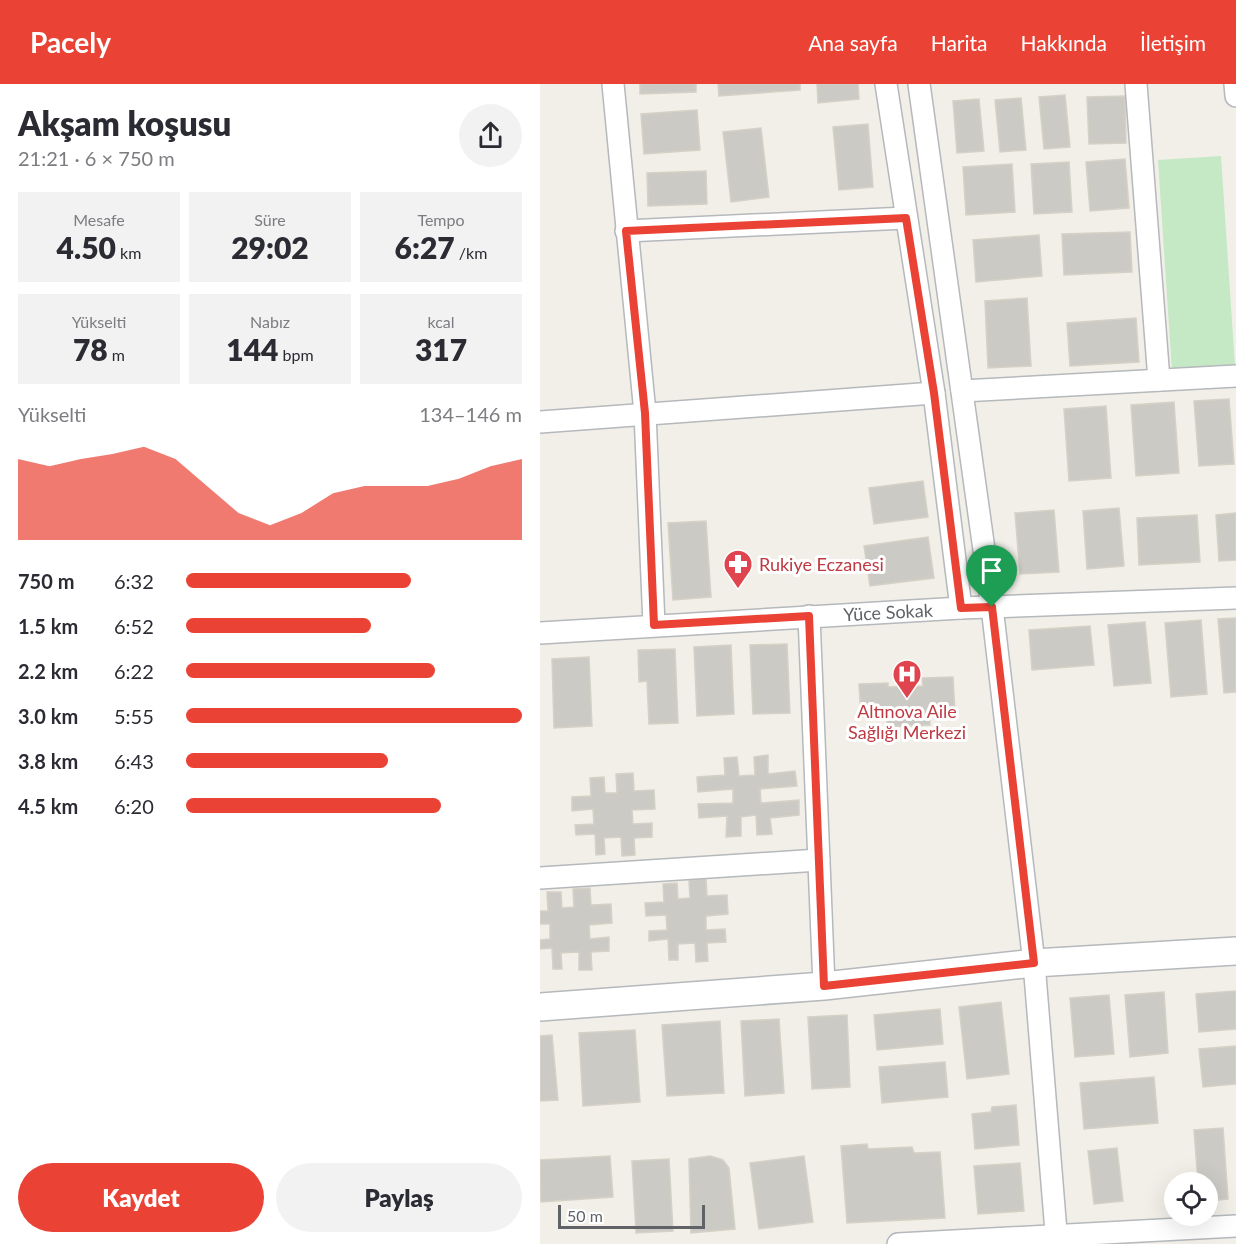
<!DOCTYPE html>
<html lang="tr">
<head>
<meta charset="utf-8">
<style>
  :root { --surface:#fff; --page:#f2f2f3; --text:#2b2b33; --muted:#7c7c81; --accent:#ea4335 }
  body { margin:0; font-family:Lato,sans-serif; background:var(--page); color:var(--text); height:100vh; display:flex; flex-direction:column; font-size:22px; white-space:nowrap }
  * { box-sizing:border-box; margin:0 }
  p { font-size:20px; color:var(--muted) }
  .icon { flex:none; width:33px; height:33px; fill:none; stroke:currentColor; stroke-width:2; stroke-linecap:round; stroke-linejoin:round }
  .map { position:relative; flex:1; overflow:hidden }
  .panel { display:flex; flex-direction:column; background:var(--surface); width:540px }
  .panel>* { flex:none }
  .fabs { position:absolute; left:624px; top:1088px; display:grid; gap:12px }
  .fabs a { display:grid; place-items:center; width:54px; height:54px; border-radius:50%; background:var(--surface); box-shadow:0 6px 24px #0002; font-size:30px }
  .scale { position:absolute; left:18px; bottom:15px; width:147px; box-sizing:border-box; padding-left:6px; border:3px solid #5f6368; border-top:0; font-size:16px; line-height:21px; white-space:nowrap; color:#5f6368; -webkit-text-stroke:4px #fff; paint-order:stroke }
  .pin { position:absolute; display:grid; place-items:center; width:51px; height:51px; color:#fff; margin:-62px -26px; border-radius:50% 50% 50% 0; rotate:-45deg; box-shadow:0 0 6px #0007 }
  .pin .icon { rotate:45deg }
  .round { display:grid; place-items:center; flex:none; width:63px; height:63px; border-radius:32px; background:var(--page) }
  .head { display:flex; align-items:center; justify-content:space-between; height:102px; padding:0 18px }
  h1 { font-size:33px; font-weight:800; line-height:45px }
  .figures { display:grid; grid-template-columns:repeat(3,1fr); gap:9px; height:102px; padding:6px 18px }
  .figures div { display:grid; align-content:center; border-radius:0px; background:var(--page); text-align:center }
  .figures b { font-size:30px; font-weight:800 }
  .figures small { font-size:16px; font-weight:400 }
  .figures p { font-size:16px }
  .chart { height:168px; padding:12px 18px }
  .chart p { display:flex; justify-content:space-between }
  .chart svg { width:100%; height:108px; margin-top:6px; fill:var(--accent); opacity:.7 }
  .primary-button { display:flex; gap:12px; margin-top:auto; padding:12px 18px }
  .primary-button a { flex:1; height:69px; border-radius:36px; background:var(--accent); color:#fff; font-size:24px; font-weight:800; line-height:69px; text-align:center }
  .primary-button a+a { background:var(--page); color:var(--text) }
  ul { padding:0 18px; list-style:none; font-size:20px }
  li { display:grid; grid-template-columns:96px 72px 1fr; align-items:center; height:45px }
  li i { height:15px; border-radius:8px; background:var(--accent) }
  header { display:flex; align-items:center; gap:36px; box-sizing:border-box; height:84px; padding:0 30px; background:var(--accent); color:#fff }
  header strong { font-size:28px }
  nav { display:flex; gap:33px; margin-inline-start:auto; font-size:21px }
  main { display:flex; flex:1; min-height:0 }
  .map>svg:first-child { display:block }
  .green { fill:#c5e8c5 }
  .building { fill:#cccac5; stroke:#d6d1c6; stroke-width:1.5 }
  .lines { fill:none; stroke-linecap:round; stroke-linejoin:round }
  .minor-casing { stroke:#b5b8bc; stroke-width:24 }
  .tertiary-casing { stroke:#b5b8bc; stroke-width:30 }
  .minor { stroke:#fff; stroke-width:21 }
  .tertiary { stroke:#fff; stroke-width:27 }
  .route-casing { stroke:#fff; stroke-width:12 }
  .route { stroke:#ea4335; stroke-width:8 }
  .labels { text-anchor:middle; dominant-baseline:central; stroke-width:6; stroke-linejoin:round; paint-order:stroke }
  .health-label { font-size:18px; fill:#be3a42; stroke:#fff; text-anchor:start }
  .street-label { font-size:18px; fill:#5f6368; stroke:#fff }
</style>
</head>
<body>
<header>
<strong>Pacely</strong>
<nav><a>Ana sayfa</a><a>Harita</a><a>Hakkında</a><a>İletişim</a></nav>
</header>
<main>
<section class="panel">
<div class="head"><div><h1>Akşam koşusu</h1><p>21:21 · 6 × 750 m</p></div><a class="round"><svg class="icon" aria-label="share" viewBox="0 0 24 24"><path d="M12 15V3M7 8l5-5 5 5M5 13v7h14v-7"/></svg></a></div>
<div class="figures">
<div><p>Mesafe</p><b>4.50<small> km</small></b></div>
<div><p>Süre</p><b>29:02</b></div>
<div><p>Tempo</p><b>6:27<small> /km</small></b></div>
</div>
<div class="figures">
<div><p>Yükselti</p><b>78<small> m</small></b></div>
<div><p>Nabız</p><b>144<small> bpm</small></b></div>
<div><p>kcal</p><b>317</b></div>
</div>
<div class="chart"><p><span>Yükselti</span>134–146 m</p>
<svg viewBox="0 0 160 44" preserveAspectRatio="none"><path d="M0 44V11L10 14L20 11L30 9L40 6L50 11L60 22L70 33L80 38L90 33L100 25L110 22L120 22L130 22L140 19L150 14L160 11V44z"/></svg>
</div>
<ul>
<li><b>750 m</b>6:32<i style="width:67%"></i></li>
<li><b>1.5 km</b>6:52<i style="width:55%"></i></li>
<li><b>2.2 km</b>6:22<i style="width:74%"></i></li>
<li><b>3.0 km</b>5:55<i style="width:100%"></i></li>
<li><b>3.8 km</b>6:43<i style="width:60%"></i></li>
<li><b>4.5 km</b>6:20<i style="width:76%"></i></li>
</ul>
<div class="primary-button"><a>Kaydet</a><a>Paylaş</a></div>
</section>
<div class="map">
<svg width="696" height="1160" viewBox="0 0 696 1160">
  <rect width="100%" height="100%" fill="#f1efe8"/>
  <path class="green" d="M681,72L695,283L632,287L618,76Z"/>
  <g class="building">
    <path d="M100,0H156V8L100,10Z"/>
    <path d="M178,0H260V6L179,12Z"/>
    <path d="M277,0H318L319,15L278,19Z"/>
    <path d="M525,11L530,63L504,65L499,13Z"/>
    <path d="M585,12L586,59L549,60L547,13Z"/>
    <path d="M481,14L486,66L460,68L455,16Z"/>
    <path d="M439,15L444,67L417,69L413,17Z"/>
    <path d="M157,26L160,66L104,70L101,30Z"/>
    <path d="M328,40L333,103L299,106L293,43Z"/>
    <path d="M221,44L229,113L191,118L183,48Z"/>
    <path d="M585,75L589,124L550,127L546,78Z"/>
    <path d="M529,78L532,128L494,130L491,80Z"/>
    <path d="M472,80L475,128L426,131L423,83Z"/>
    <path d="M166,87L167,120L108,122L107,89Z"/>
    <path d="M590,148L592,188L524,191L522,150Z"/>
    <path d="M499,151L502,192L436,198L433,156Z"/>
    <path d="M487,214L491,282L448,284L445,217Z"/>
    <path d="M596,234L599,278L530,282L527,239Z"/>
    <path d="M689,315L694,380L659,382L654,317Z"/>
    <path d="M634,318L639,389L596,392L591,321Z"/>
    <path d="M566,322L571,394L529,397L524,325Z"/>
    <path d="M383,397L388,433L334,440L329,404Z"/>
    <path d="M579,424L584,482L547,485L543,427Z"/>
    <path d="M514,426L519,488L480,490L475,429Z"/>
    <path d="M696,429V476L679,477L676,431Z"/>
    <path d="M657,431L660,478L599,481L597,434Z"/>
    <path d="M166,437L171,513L133,516L128,439Z"/>
    <path d="M388,453L394,494L330,502L324,462Z"/>
    <path d="M696,534V608L684,609L678,535Z"/>
    <path d="M661,536L667,610L631,613L625,539Z"/>
    <path d="M605,538L611,599L574,602L568,541Z"/>
    <path d="M550,542L554,581L492,586L489,546Z"/>
    <path d="M247,560L250,629L213,630L210,561Z"/>
    <path d="M191,561L194,630L157,632L154,563Z"/>
    <path d="M135,565L138,639L109,640L107,597L99,598L98,566Z"/>
    <path d="M49,573L52,642L14,644L12,575Z"/>
    <path d="M413,593L415,629L390,630V641L347,643V632L321,633L319,600L348,599V603L383,602L382,594Z"/>
    <path d="M228,671V690L255,687L257,702L220,705L221,719L259,716V731L230,734L232,750L217,751L216,731L201,733V752L186,753L187,732L159,734L158,720L193,719V705L158,708L157,693L185,691L184,674L197,673L199,692L215,691L214,673Z"/>
    <path d="M93,689L94,707L114,706L115,725L92,726L93,740L112,739V753L94,754L95,771L82,772L81,753L64,754L65,770L56,771L55,750L36,751L35,741L54,740L53,725L32,727V713L51,712L50,694L64,693L65,709H77L76,690Z"/>
    <path d="M166,795L167,812L187,811L188,830L166,832V846L185,845L186,858L167,859L168,877L156,878L155,859L138,860V876H129L128,855L109,857V847L127,846L126,831L106,832L105,819L124,818L123,800L137,799L138,815L150,814L149,796Z"/>
    <path d="M50,804L51,821L71,820L72,839L49,841L50,855L69,853V867L51,868L52,886H39V868L21,869L22,885H13L12,864L0,865V856L10,855V840H0V827H8L7,808H21L22,824L34,823L33,805Z"/>
    <path d="M696,907V945L659,948L656,910Z"/>
    <path d="M624,908L628,969L590,973L585,911Z"/>
    <path d="M569,911L574,970L535,973L530,914Z"/>
    <path d="M461,918L469,990L427,995L419,923Z"/>
    <path d="M400,925L403,960L337,966L334,931Z"/>
    <path d="M307,931L310,1003L272,1005L268,933Z"/>
    <path d="M239,935L244,1009L205,1012L201,937Z"/>
    <path d="M180,937L184,1009L127,1012L122,941Z"/>
    <path d="M95,946L100,1018L43,1022L39,949Z"/>
    <path d="M12,951L18,1016L0,1017V952Z"/>
    <path d="M696,962V1000L663,1003L659,965Z"/>
    <path d="M405,978L408,1013L342,1019L339,983Z"/>
    <path d="M614,993L618,1039L544,1045L540,999Z"/>
    <path d="M476,1021L479,1061L435,1065L432,1030L451,1028L452,1023Z"/>
    <path d="M683,1044L688,1115L668,1117V1098H658L654,1046Z"/>
    <path d="M327,1060L328,1065L372,1063L374,1069L400,1068L405,1134L307,1139L301,1062Z"/>
    <path d="M577,1064L583,1117L554,1120L548,1067Z"/>
    <path d="M70,1072L73,1113L1,1118L0,1076Z"/>
    <path d="M170,1072L183,1076L189,1084L195,1145L151,1149L149,1075Z"/>
    <path d="M264,1072L273,1138L219,1145L210,1079Z"/>
    <path d="M129,1075L133,1147L96,1149L92,1077Z"/>
    <path d="M480,1079L484,1127L438,1130L434,1082Z"/>
  </g>
  <g class="lines">
    <g class="minor-casing">
      <g id="minor">
        <path d="M73,0L105,329L114,541"/>
        <path d="M346,0L394,309L421,524"/>
        <path d="M379,0L452,523L494,879L517,1160"/>
        <path d="M596,0L619,296"/>
        <path d="M695,0L696,12"/>
        <path d="M86,147L366,134"/>
        <path d="M422,307L696,292"/>
        <path d="M0,338L394,309"/>
        <path d="M269,532L284,902"/>
        <path d="M0,549L421,524L696,514"/>
        <path d="M0,794L279,776"/>
        <path d="M358,1160L696,1142"/>
      </g>
    </g>
    <g class="tertiary-casing">
      <path id="tertiary" d="M0,923L284,902L494,879L696,867"/>
    </g>
    <use href="#minor" class="minor"/>
    <use href="#tertiary" class="tertiary"/>
  </g>
  <g class="lines">
    <g class="route-casing">
      <path id="route" d="M366,134L394,309L421,524L452,523L494,879L284,902L269,532L114,541L105,329L86,147Z"/>
    </g>
    <use href="#route" class="route"/>
  </g>
  <defs>
    <g id="pharmacy-pin" transform="scale(1.5)"><path d="M0 17L-7.5 6A9.5 9.5 0 1 1 7.5 6Z" fill="#e0444e" stroke="#fff"/><path d="M-2-6h4v4h4v4h-4v4h-4v-4h-4v-4h4Z" fill="#fff"/></g>
    <g id="hospital-pin" transform="scale(1.5)"><path d="M0 17L-7.5 6A9.5 9.5 0 1 1 7.5 6Z" fill="#e0444e" stroke="#fff"/><path d="M-5-5h3v3.5h4V-5h3V5h-3V1.5h-4V5h-3Z" fill="#fff"/></g>
  </defs>
  <g fill-rule="evenodd">
    <use href="#pharmacy-pin" x="198" y="480"/>
    <use href="#hospital-pin" x="367" y="590"/>
  </g>
  <g class="labels">
    <g class="health-label">
      <text x="219" y="480">Rukiye Eczanesi</text>
      <text x="367" y="627" text-anchor="middle">Altınova Aile<tspan x="367" dy="21">Sağlığı Merkezi</tspan></text>
    </g>
    <g class="street-label">
      <text transform="translate(348 528) rotate(-3)">Yüce Sokak</text>
    </g>
  </g>
</svg>
<div class="fabs">
<a><svg class="icon" aria-label="locate" viewBox="0 0 24 24"><circle cx="12" cy="12" r="6"/><path d="M12 2v4M12 18v4M2 12h4M18 12h4"/></svg></a>
</div>
<div class="scale">50 m</div>
<div class="pin" style="left:452px;top:523px;background:#1e9e55"><svg class="icon" aria-label="arrive" viewBox="0 0 24 24"><path d="M6 21V4h12l-3 4 3 4H6"/></svg></div>
</div>
</main>
</body>
</html>
